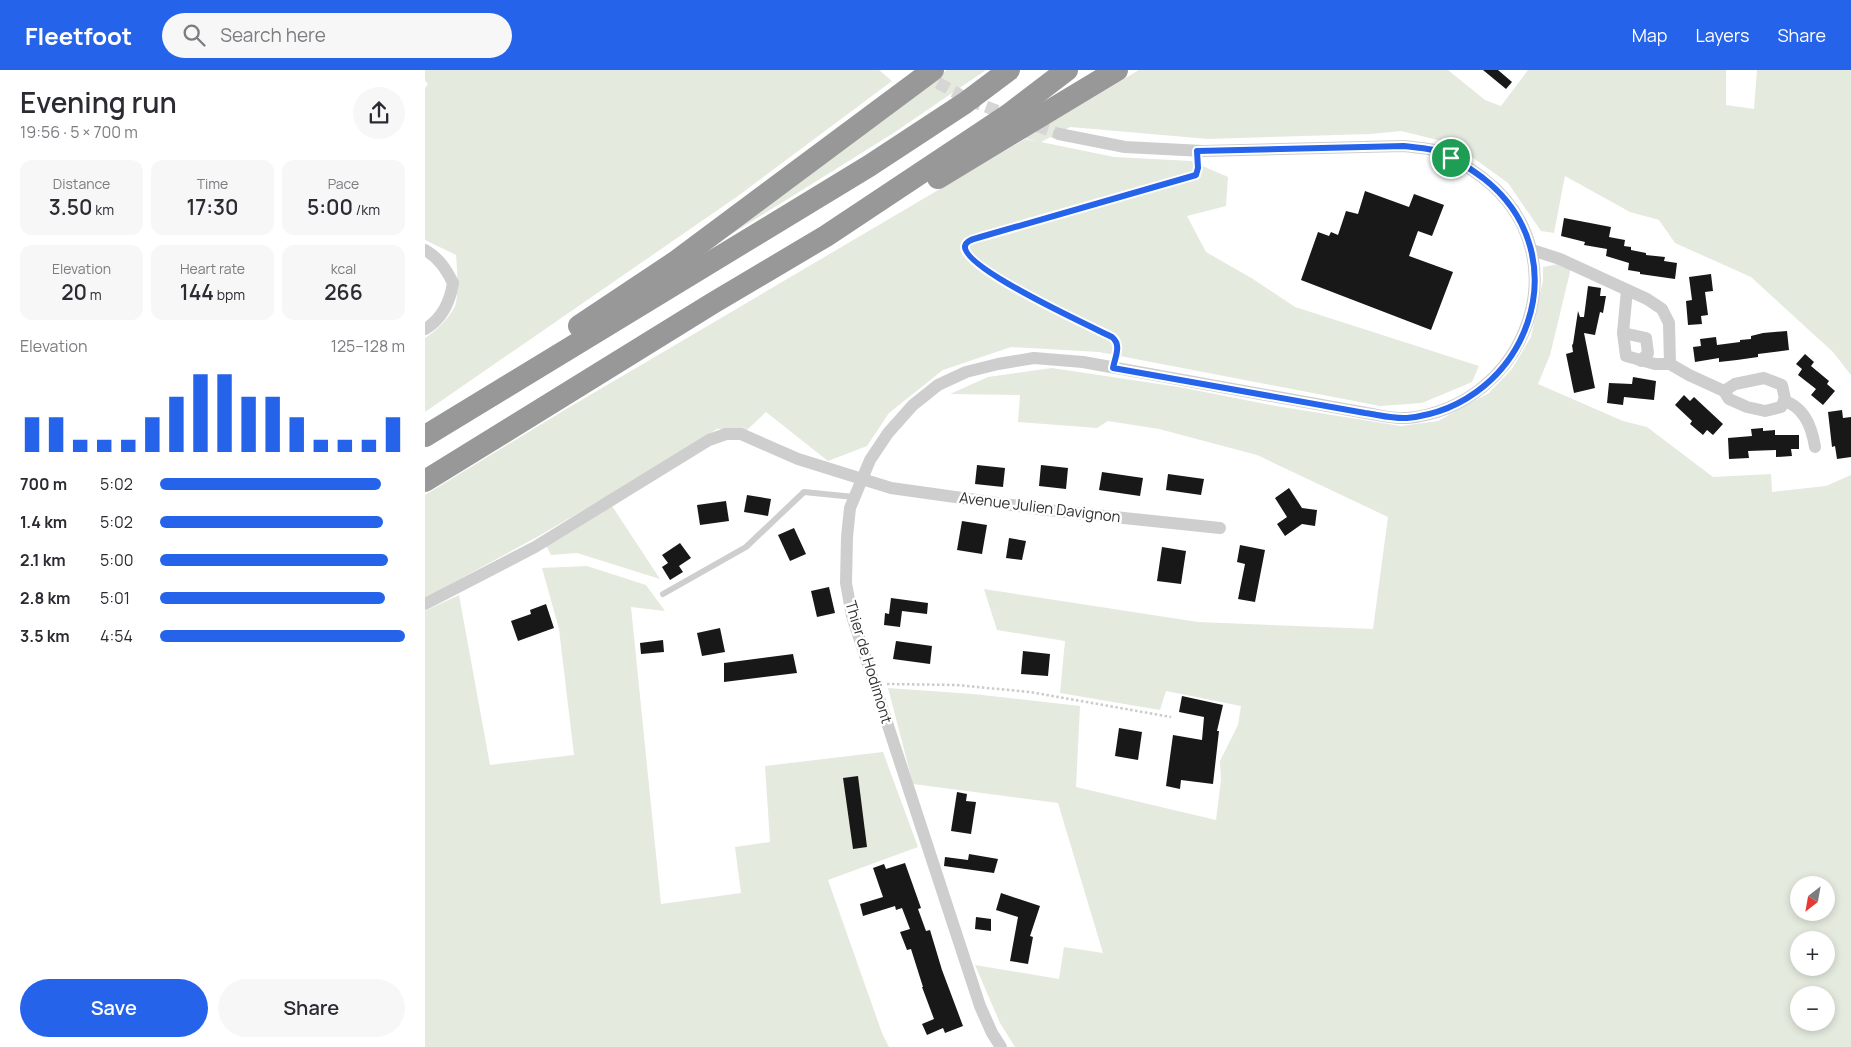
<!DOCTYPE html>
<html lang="en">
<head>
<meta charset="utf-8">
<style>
  :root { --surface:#fff; --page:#f7f7f7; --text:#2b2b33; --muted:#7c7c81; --accent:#2563eb }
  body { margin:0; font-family:Manrope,sans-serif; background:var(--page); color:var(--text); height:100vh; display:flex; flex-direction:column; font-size:19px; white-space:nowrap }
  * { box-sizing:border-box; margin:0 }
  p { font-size:16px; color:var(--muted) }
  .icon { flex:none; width:28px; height:28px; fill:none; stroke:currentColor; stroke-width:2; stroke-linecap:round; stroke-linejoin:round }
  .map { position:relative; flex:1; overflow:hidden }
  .side { display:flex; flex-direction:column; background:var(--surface); width:425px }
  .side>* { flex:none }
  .needle { width:32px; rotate:211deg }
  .controls { position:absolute; left:1365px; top:806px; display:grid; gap:10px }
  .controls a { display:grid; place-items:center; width:45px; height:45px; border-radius:50%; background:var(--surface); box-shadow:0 2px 8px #0003; font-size:25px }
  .pin { position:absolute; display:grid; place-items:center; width:42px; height:42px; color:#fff; margin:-21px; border:2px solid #fff; border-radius:50%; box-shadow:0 1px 5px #0007 }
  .round { display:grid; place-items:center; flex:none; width:52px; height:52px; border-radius:26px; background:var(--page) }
  .summary { display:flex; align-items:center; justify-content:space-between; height:85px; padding:0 20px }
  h1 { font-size:28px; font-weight:600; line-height:38px }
  .stats { display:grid; grid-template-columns:repeat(3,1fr); gap:8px; height:85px; padding:5px 20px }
  .stats div { display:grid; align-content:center; border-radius:12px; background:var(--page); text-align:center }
  .stats b { font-size:21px; font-weight:600 }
  .stats small { font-size:14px; font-weight:400 }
  .stats p { font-size:14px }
  .chart { height:140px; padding:10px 20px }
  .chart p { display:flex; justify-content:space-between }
  .chart svg { width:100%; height:90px; margin-top:5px; stroke:var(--accent); stroke-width:6 }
  .button { display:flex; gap:10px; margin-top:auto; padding:10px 20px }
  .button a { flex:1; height:58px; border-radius:30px; background:var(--accent); color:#fff; font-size:20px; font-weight:600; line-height:58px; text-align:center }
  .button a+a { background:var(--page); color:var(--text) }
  ul { padding:0 20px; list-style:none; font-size:16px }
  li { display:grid; grid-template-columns:80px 60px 1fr; align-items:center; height:38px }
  li i { height:12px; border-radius:6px; background:var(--accent) }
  header { display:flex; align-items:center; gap:30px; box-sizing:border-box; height:70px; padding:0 25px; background:var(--accent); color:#fff }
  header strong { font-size:24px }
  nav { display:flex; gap:28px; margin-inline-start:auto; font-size:18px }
  .search { width:350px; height:45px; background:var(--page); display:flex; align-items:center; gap:12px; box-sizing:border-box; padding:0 18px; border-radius:28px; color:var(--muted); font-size:19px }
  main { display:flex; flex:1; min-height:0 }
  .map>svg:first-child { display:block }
  .green { fill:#e4eade; fill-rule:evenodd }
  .building { fill:#181818 }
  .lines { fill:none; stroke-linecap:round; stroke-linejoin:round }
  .minor-tunnel { stroke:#d6d6d6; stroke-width:12; stroke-dasharray:12 6; stroke-linecap:butt }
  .path { stroke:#cbcbcb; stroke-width:2.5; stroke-dasharray:2.5 2.5; stroke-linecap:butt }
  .service { stroke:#cecece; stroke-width:6 }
  .minor { stroke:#cecece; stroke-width:12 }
  .motorway { stroke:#989898; stroke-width:22 }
  .route-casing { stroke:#fff; stroke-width:10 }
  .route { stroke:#2563eb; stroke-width:6 }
  .labels { text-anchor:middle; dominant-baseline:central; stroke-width:5; stroke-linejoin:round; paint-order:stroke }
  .street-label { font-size:15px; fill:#313131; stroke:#fff }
</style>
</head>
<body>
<header>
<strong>Fleetfoot</strong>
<div class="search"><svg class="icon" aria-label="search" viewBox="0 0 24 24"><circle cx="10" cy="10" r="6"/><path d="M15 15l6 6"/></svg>Search here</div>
<nav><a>Map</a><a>Layers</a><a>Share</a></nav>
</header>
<main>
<section class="side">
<div class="summary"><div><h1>Evening run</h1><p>19:56 · 5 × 700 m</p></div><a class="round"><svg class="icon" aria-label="share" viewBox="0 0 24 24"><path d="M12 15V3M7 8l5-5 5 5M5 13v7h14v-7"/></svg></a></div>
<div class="stats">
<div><p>Distance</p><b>3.50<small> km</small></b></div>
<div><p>Time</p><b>17:30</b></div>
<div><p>Pace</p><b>5:00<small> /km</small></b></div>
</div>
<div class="stats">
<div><p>Elevation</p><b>20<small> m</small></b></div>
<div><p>Heart rate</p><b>144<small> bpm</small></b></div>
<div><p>kcal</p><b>266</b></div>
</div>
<div class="chart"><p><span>Elevation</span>125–128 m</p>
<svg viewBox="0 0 160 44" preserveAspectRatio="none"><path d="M5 44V27M15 44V27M25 44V38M35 44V38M45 44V38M55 44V27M65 44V17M75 44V6M85 44V6M95 44V17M105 44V17M115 44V27M125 44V38M135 44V38M145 44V38M155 44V27"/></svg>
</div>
<ul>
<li><b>700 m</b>5:02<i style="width:90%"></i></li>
<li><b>1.4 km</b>5:02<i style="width:91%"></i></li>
<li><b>2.1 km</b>5:00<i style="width:93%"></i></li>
<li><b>2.8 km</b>5:01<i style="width:92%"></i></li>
<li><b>3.5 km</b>4:54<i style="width:100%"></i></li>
</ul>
<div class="button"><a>Save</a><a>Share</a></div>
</section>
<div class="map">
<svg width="1426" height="977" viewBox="0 0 1426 977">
  <rect width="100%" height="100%" fill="#fff"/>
  <g class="green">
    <path d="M0,0H454L467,11L313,126L0,342V268C10,262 25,247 30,236C34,225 32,197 31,185L0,170V18L3,14L0,11Z"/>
    <path d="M522,0H561L467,64L292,173L318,151Z"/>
    <path d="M714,0H1023L1060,30L1076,36L1103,0H1301V35L1329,39L1332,0H1426V305L1408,282L1326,207L1250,173L1234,150L1205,142L1140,106L1129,163L1116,161L1083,113L1029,74L976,61L945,64L783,69L645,57L616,72L689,87L766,91L803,107L801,136L762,146L781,182L828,209L870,237L1054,296L1047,312L997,333L955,336L674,282L586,277L518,300L464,343L442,376L403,391L341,342L322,360L292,359L224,402L112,467L0,528V425L143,338L600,69L612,72L600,68Z"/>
    <path d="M1133,194L1146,198L1125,285L1113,314L1198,351L1222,357L1288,407L1346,404L1347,422L1401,416L1426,405V977H590L575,953L550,895L634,909L639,877L678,883L633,733L488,714L463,618L548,624L655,636L651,717L791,750L796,710L795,691L813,655L816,636L741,621L735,640L635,623L640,571L572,560L559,519L773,552L948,559L963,447L832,385L734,359L683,351L672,358L593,352L595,325L525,324L563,307L627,298L754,317L851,336L976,356L1013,351L1064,323L1087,299L1106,267L1118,210V197ZM1374,815H1401V842H1374ZM1374,870H1401V898H1374ZM1374,925H1401V952H1374Z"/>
    <path d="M187,436L235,509L152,483L126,485L121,475Z"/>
    <path d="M162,496L221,515L240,541L206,537L236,834L316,823L310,777L345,772L340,696L458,682L493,777L403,810L457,963L464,977H0V541L34,525L65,695L149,685L134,559L117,498Z"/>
  </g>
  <g class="building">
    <path d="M1058,0H1073L1087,12L1081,19Z"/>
    <path d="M940,121L984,137L989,124L1019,135L1007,166L993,161L984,186L1028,202L1006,260L876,210L893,162L904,166L906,162L913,165L921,141L933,144Z"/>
    <path d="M1139,148L1186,157L1184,167L1200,170L1199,176L1206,177V180L1221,183V185L1240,187L1239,191L1252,193L1250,209L1215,204V202L1203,200L1204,193L1181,186L1182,179L1159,175L1160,172L1136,166Z"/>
    <path d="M1286,204L1288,221L1280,222L1283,245L1276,246L1277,254L1263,255L1261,231L1267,230L1264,207Z"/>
    <path d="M1163,216L1176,218L1175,226H1181L1178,243L1175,242L1170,265L1159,263L1170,318L1149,323L1141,284L1148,282L1147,275L1148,274L1153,241L1155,247H1159Z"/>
    <path d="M1362,261L1364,280L1333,284V287L1312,290L1294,292V288L1270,292L1268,277L1276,276L1275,269L1291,267L1292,275L1315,272V270L1326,269V266L1338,263Z"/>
    <path d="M1380,284L1389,292L1386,296L1404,311L1402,314L1410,321L1398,335L1386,325L1391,319L1373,305L1377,299L1371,294Z"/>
    <path d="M1208,307L1231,311L1229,330L1199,327L1198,335L1182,333L1184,313L1207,314Z"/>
    <path d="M1259,325L1265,331L1269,327L1298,354L1288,365L1282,360L1278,365L1265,354L1267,351L1250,335Z"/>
    <path d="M1417,340L1418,348L1426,347V387L1412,389L1410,376L1407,377L1403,342Z"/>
    <path d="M1338,358V361L1350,360V365H1374V379H1366L1367,386L1351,387V380L1323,381L1324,388L1304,389L1303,368L1327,366L1326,359Z"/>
    <path d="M552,395L580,398L578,417L550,414Z"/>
    <path d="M616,395L643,398L641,419L614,416Z"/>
    <path d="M677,402L718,408L715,426L674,420Z"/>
    <path d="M743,404L779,409L776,425L741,420Z"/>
    <path d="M864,418L877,438L892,440L890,456L877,454L860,466L852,454L862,447L850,428Z"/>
    <path d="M322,425L346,429L343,446L319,442Z"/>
    <path d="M301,431L304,451L275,455L272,435Z"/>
    <path d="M537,451L562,455L557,484L532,480Z"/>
    <path d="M369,458L381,484L365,491L353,465Z"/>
    <path d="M584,468L601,471L597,490L581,488Z"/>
    <path d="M255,473L266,488L254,496L258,502L245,510L237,497L243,493L237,485Z"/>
    <path d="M815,475L840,480L830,532L813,529L820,494L812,492Z"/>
    <path d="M737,477L761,481L756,514L732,511Z"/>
    <path d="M404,517L410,543L392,547L386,521Z"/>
    <path d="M466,528L503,533L502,544L477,541L475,557L459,555L460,543L464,544Z"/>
    <path d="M121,534L129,558L93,571L86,551L106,544L105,540Z"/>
    <path d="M295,558L300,582L277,586L272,563Z"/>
    <path d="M238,570L239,582L216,584L215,573Z"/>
    <path d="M471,571L507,576L505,594L468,589Z"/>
    <path d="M598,581L625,584L623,606L596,604Z"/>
    <path d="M368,584L372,603L299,612V593Z"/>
    <path d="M757,626L798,635L792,661H794L788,714L756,710L755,719L741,716L748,665L777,670L779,647L754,642Z"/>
    <path d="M694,658L717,662L713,690L690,686Z"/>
    <path d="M433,706L442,777L428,779L418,708Z"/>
    <path d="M532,722L542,724L541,731L551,732L546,764L526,761Z"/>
    <path d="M544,784L573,789L569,803L519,796L520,787L543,790Z"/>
    <path d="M480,793L496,838L493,839L501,861L505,860L517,900L538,956L520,963L518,958L502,965L497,954L509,949L497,917H498L486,879L482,880L475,862L485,859L477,838L471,840L470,836L438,846L435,834L458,827L448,798L459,794L461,799Z"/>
    <path d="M576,823L615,836L605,866L608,867L603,894L585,891L593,847L571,840Z"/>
    <path d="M551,847L566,849V861L550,859Z"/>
  </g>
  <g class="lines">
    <path class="minor-tunnel" d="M497,4L546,31L634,64"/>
    <g class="path">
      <path d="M690,287C692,278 695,273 687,267C660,254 546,204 540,177L543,172L552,167L771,105L773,92"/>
      <path d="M462,614L531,615L605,622L746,647"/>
    </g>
    <path class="service" d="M238,524L321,477L379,422L429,427"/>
    <g class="minor">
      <path d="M0,180C14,188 21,199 28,213C25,232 17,249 0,259"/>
      <path d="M1107,180L1135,189L1222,229L1237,239L1244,253L1245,294L1264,305L1299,321L1304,329L1322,337L1340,341L1356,337L1360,329L1357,315L1339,308L1310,314L1299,321"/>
      <path d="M1202,220L1198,263L1201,286L1230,294H1245"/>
      <path d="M1198,263L1221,268L1223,283L1216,291"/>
      <path d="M1359,331C1380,337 1387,358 1390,377"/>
      <path d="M0,534L110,477L284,370L301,364H316L373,389L466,418L622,440L795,458"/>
      <path d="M576,977L567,963L555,936L427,546L421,513L422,467L425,438L445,390L463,363L488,335L513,315L541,302L573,294L609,288L658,292L941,343C954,345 969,349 982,348C1102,336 1158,185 1058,108C1043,97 1026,85 1009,80C999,78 988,77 979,76L778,81L700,77L634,64"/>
    </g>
    <g class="motorway">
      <path d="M513,108L692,0"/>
      <path d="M154,256L250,192L508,0"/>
      <path d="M0,366L444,96L540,33L584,0"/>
      <path d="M0,411L288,233L401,166L583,45L642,0"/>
    </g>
  </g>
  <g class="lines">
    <g class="route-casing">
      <path id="route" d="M979,76C988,77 999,78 1009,80C1026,85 1043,97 1058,108C1158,186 1102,336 982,348C969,349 954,345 940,343L688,298C690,287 697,275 687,267C667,257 537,198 540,176C541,171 548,169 552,168L771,105L773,98L772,81Z"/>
    </g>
    <use href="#route" class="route"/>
  </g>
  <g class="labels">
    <g class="street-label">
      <text transform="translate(615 437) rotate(7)">Avenue Julien Davignon</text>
      <text transform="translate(444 592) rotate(73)">Thier de Hodimont</text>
    </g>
  </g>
</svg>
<div class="controls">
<a><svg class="needle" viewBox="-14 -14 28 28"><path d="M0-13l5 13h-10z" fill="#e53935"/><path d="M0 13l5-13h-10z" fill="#7c7c81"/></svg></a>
<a>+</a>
<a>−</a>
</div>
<div class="pin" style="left:1026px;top:88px;background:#1e9e55"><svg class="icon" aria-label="arrive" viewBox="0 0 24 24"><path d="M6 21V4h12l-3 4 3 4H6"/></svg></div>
</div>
</main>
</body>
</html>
